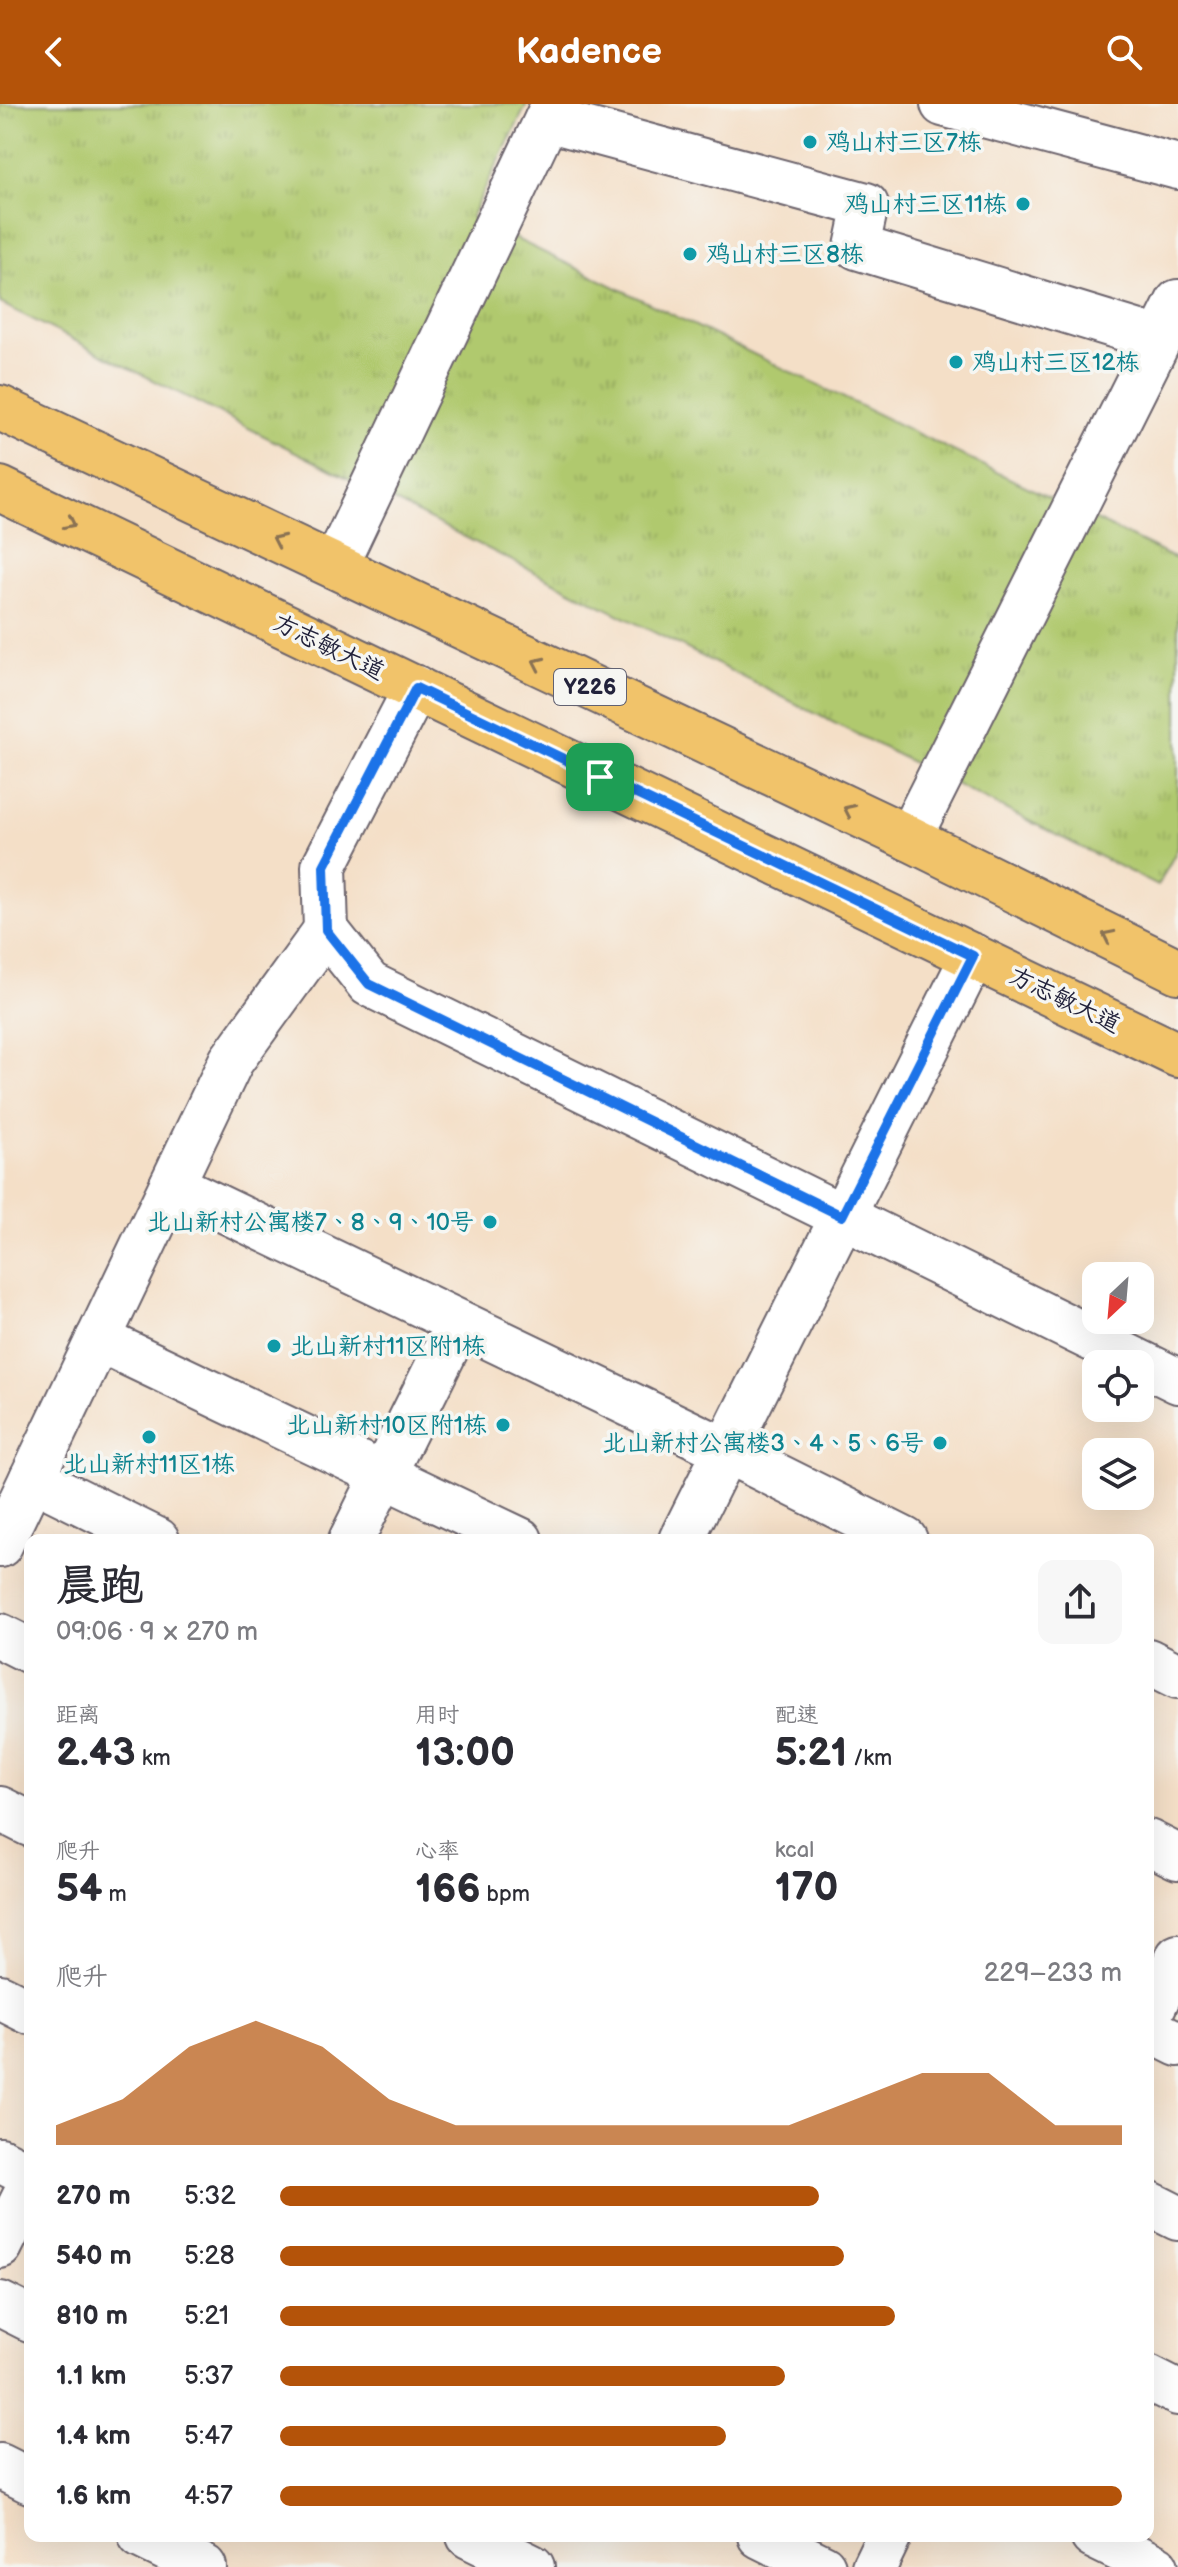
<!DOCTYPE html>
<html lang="zh">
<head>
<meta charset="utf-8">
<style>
  :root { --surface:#fff; --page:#f7f7f7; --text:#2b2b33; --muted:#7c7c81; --accent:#b45309 }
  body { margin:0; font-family:"Balsamiq Sans","LXGW WenKai TC",sans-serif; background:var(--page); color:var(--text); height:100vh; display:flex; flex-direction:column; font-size:30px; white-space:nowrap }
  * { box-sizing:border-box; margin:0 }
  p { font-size:26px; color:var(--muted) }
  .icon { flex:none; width:44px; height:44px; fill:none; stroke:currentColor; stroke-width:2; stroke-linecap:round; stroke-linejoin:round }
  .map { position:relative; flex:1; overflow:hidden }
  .side { position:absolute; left:24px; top:1430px; width:1130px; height:1008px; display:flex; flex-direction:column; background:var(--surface); border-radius:16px; box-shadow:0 8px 32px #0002 }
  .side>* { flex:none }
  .needle { width:52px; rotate:206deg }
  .tools { position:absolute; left:1082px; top:1158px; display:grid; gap:16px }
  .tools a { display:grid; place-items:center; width:72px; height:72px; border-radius:16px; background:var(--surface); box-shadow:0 8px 32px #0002; font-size:40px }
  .pin { position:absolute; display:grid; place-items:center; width:68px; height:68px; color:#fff; margin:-34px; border-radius:16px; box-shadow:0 4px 12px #0006 }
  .round { display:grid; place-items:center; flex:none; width:84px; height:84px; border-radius:16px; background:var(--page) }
  .head { display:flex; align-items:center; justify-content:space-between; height:136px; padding:0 32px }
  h1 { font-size:44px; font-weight:800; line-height:60px }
  .metrics { display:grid; grid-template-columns:repeat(3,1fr); gap:12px; height:136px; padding:8px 32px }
  .metrics div { display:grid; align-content:center }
  .metrics b { font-size:40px; font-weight:800 }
  .metrics small { font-size:22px; font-weight:400 }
  .metrics p { font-size:22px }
  .chart { height:224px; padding:16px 32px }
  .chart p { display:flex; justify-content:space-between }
  .chart svg { width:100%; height:144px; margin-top:8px; fill:var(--accent); opacity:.7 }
  ul { padding:0 32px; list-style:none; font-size:26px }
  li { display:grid; grid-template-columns:128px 96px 1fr; align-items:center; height:60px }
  li i { height:20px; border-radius:10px; background:var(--accent) }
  header { display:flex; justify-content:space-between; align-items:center; height:104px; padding:0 32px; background:var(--accent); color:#fff; font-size:36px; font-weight:800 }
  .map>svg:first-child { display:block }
  .park { fill:url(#park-tufts); stroke:#697654; stroke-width:2 }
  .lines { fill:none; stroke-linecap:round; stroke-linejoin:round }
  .minor-casing { stroke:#6c646c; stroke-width:48 }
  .major-casing { stroke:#6c646c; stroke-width:48 }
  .minor { stroke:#fff; stroke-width:44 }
  .major { stroke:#f1c36a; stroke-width:44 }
  .oneway { stroke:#8a7252 }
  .route-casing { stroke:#fff; stroke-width:16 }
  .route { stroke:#1a73e8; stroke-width:10 }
  .culture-dot { fill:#0f9aa8; stroke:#f6f6f2; stroke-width:3 }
  .labels { text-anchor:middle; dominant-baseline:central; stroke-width:7; stroke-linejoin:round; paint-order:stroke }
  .shield { fill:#f6f6f2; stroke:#626272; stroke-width:2 }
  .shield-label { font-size:22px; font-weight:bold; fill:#22223b }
  .culture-label { font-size:24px; fill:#0d838f; stroke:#f6f6f2; text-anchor:start }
  .street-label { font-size:24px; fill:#22223b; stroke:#f6f6f2 }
</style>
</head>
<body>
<header><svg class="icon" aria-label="back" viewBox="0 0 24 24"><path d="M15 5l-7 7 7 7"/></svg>Kadence<svg class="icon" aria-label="search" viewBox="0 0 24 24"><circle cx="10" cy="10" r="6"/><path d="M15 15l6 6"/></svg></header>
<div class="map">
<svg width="1178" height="2463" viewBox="0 0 1178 2463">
  <defs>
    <pattern id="park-tufts" width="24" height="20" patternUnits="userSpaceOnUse" patternTransform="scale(2)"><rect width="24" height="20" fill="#b0c96e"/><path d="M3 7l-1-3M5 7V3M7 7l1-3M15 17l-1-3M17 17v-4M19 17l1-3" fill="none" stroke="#97ac60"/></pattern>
  </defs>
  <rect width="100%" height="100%" fill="#f6f6f2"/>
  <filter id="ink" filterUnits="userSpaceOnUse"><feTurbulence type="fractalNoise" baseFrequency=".0125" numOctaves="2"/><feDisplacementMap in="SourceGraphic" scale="16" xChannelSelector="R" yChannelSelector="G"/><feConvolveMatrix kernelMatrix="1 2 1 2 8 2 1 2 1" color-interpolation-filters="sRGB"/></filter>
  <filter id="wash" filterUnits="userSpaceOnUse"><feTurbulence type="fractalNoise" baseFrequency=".006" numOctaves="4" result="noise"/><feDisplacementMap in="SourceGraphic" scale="32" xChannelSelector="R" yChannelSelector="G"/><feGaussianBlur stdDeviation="1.8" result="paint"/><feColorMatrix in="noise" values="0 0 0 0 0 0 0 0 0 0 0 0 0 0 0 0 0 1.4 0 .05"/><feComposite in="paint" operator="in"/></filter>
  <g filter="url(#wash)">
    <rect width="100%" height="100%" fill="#f4dfc7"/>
    <path class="park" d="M0,0H527L471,113L1178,456V744L1158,782L0,199Z"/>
  </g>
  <g filter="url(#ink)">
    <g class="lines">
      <g class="minor-casing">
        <g id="minor">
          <path d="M943,0L1178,63"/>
          <path d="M547,15L866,101L857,143L1159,235"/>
          <path d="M335,462L554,0"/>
          <path d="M416,584L324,762L326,826L369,880L1178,1277"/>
          <path d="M909,734L1178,198"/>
          <path d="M172,1081L725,1346L905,1436"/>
          <path d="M98,1235L520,1436"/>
          <path d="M32,1374L157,1436"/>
          <path d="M351,1436L459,1219"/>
          <path d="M681,1436L973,852"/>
          <path d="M0,1441L231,957L326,826"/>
          <path d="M0,1532L30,1547"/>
          <path d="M1148,1557L1178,1572"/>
          <path d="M0,1705L30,1720"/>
          <path d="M1148,1738L1178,1753"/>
          <path d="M0,1893L30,1908"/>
          <path d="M1148,1913L1178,1853"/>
          <path d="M1148,1925L1178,1940"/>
          <path d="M0,2056L30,2071"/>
          <path d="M1148,2099L1178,2114"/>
          <path d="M0,2142L30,2082"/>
          <path d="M0,2200L30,2215"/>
          <path d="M1148,2274L1178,2289"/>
          <path d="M0,2362L30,2377"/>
          <path d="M141,2432L204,2463"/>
          <path d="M469,2432L532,2463"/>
          <path d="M760,2432L823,2463"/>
          <path d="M1093,2432L1156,2463"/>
          <path d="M874,2463L889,2432"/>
        </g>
      </g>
      <g class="major-casing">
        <g id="major">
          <path d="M0,304L909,734L1178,867"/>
          <path d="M0,385L1178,951"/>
        </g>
      </g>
      <use href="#minor" class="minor"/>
      <use href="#major" class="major"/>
    </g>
    <defs><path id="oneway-chevron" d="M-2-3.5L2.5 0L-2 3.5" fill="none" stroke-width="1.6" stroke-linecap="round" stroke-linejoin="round" transform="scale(2)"/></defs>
    <g class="oneway">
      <use href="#oneway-chevron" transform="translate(70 419) rotate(26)"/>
      <use href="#oneway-chevron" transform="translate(278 436) rotate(-155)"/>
      <use href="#oneway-chevron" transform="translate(538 559) rotate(-155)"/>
      <use href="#oneway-chevron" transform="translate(849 706) rotate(-155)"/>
      <use href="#oneway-chevron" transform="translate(1108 832) rotate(-154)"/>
    </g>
  </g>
  <g class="lines" filter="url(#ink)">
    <g class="route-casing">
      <path id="route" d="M416,584L973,852L842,1112L369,880L326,826L324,762Z"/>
    </g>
    <use href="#route" class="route"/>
  </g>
  <g class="culture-dot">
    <circle cx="810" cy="38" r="8"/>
    <circle cx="1023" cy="100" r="8"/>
    <circle cx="690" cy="150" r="8"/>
    <circle cx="956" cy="258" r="8"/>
    <circle cx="490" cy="1118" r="8"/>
    <circle cx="274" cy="1242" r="8"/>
    <circle cx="503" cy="1321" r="8"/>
    <circle cx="149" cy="1333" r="8"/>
    <circle cx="940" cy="1339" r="8"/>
  </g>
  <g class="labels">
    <rect class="shield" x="554" y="565" width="72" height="36" rx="6"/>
    <g class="shield-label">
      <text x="590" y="583">Y226</text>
    </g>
    <g class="culture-label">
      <text x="826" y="38">鸡山村三区7栋</text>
      <text x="1007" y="100" text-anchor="end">鸡山村三区11栋</text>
      <text x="706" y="150">鸡山村三区8栋</text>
      <text x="972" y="258">鸡山村三区12栋</text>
      <text x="474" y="1118" text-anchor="end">北山新村公寓楼7、8、9、10号</text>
      <text x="290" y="1242">北山新村11区附1栋</text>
      <text x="487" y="1321" text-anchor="end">北山新村10区附1栋</text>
      <text x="924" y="1339" text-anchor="end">北山新村公寓楼3、4、5、6号</text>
      <text x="149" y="1360" text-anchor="middle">北山新村11区1栋</text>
    </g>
    <g class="street-label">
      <text transform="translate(329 543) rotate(26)">方志敏大道</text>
      <text transform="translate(1065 896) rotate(26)">方志敏大道</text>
    </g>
  </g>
</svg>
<div class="tools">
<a><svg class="needle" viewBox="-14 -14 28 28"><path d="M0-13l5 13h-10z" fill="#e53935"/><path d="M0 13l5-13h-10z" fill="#7c7c81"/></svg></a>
<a><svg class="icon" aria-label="locate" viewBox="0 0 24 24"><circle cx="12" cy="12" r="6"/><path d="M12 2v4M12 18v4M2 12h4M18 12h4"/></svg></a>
<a><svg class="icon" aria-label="layers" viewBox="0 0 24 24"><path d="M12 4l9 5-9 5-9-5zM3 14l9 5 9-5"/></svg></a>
</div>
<div class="pin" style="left:600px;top:673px;background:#1e9e55"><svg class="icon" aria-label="arrive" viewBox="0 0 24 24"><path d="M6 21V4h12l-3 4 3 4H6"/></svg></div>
<section class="side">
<div class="head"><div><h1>晨跑</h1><p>09:06 · 9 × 270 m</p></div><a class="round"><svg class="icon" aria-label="share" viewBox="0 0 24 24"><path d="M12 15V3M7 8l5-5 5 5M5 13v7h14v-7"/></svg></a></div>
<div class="metrics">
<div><p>距离</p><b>2.43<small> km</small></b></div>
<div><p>用时</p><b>13:00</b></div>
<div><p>配速</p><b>5:21<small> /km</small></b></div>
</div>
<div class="metrics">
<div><p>爬升</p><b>54<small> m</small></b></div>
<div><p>心率</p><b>166<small> bpm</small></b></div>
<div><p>kcal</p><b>170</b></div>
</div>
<div class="chart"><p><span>爬升</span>229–233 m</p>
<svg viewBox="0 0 160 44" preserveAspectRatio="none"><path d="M0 44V38L10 30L20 14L30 6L40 14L50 30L60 38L70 38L80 38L90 38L100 38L110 38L120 30L130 22L140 22L150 38L160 38V44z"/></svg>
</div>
<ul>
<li><b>270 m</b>5:32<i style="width:64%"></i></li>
<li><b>540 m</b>5:28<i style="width:67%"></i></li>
<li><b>810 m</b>5:21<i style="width:73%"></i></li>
<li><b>1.1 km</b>5:37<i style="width:60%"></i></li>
<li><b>1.4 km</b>5:47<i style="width:53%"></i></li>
<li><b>1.6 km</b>4:57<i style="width:100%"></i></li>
</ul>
</section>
</div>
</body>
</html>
